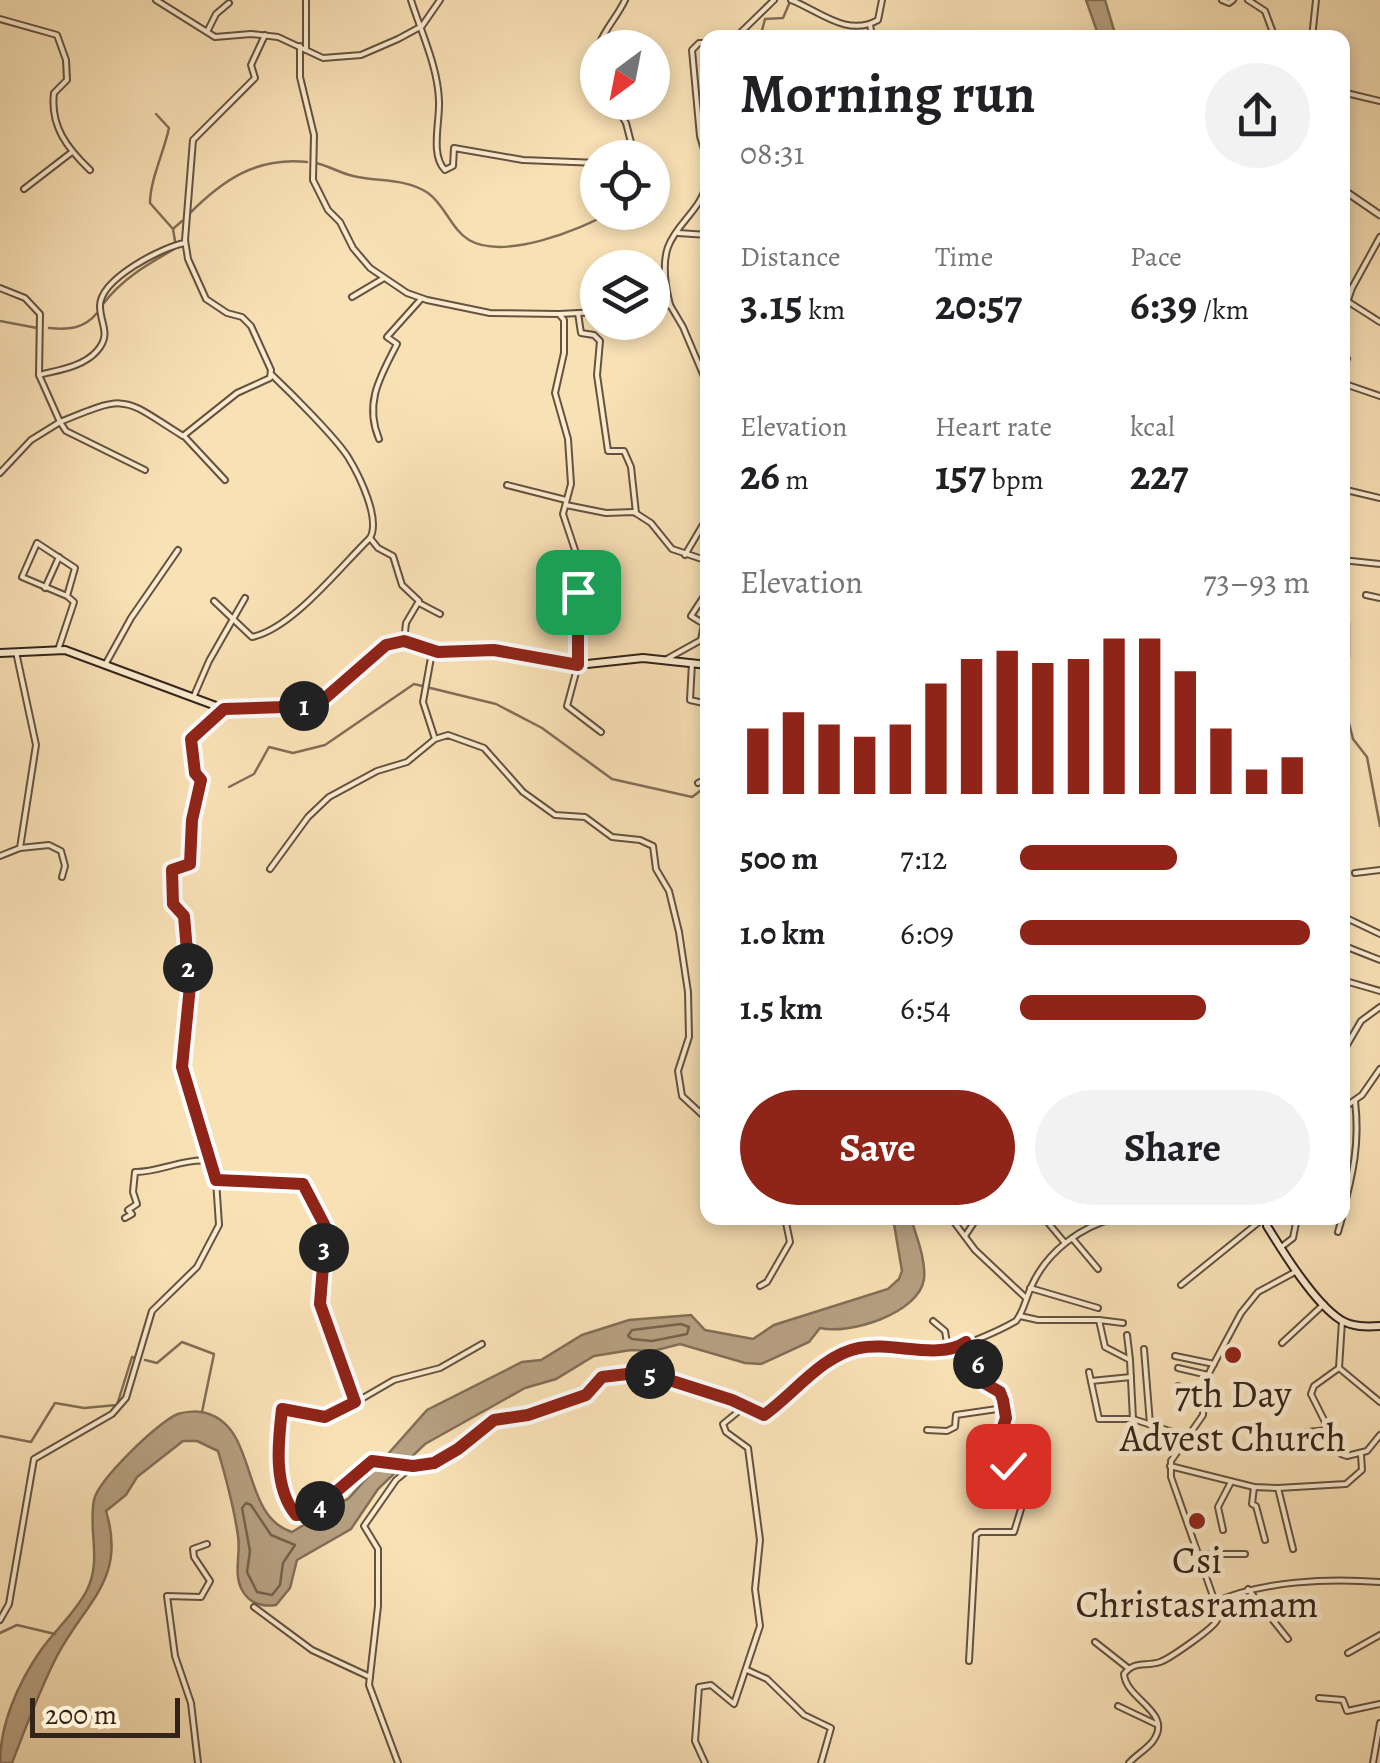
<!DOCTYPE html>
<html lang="en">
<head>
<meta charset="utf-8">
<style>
  :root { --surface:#fff; --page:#f2f2f2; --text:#202124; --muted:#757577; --accent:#8f2418 }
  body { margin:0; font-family:Alegreya,serif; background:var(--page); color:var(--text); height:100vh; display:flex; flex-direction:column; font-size:38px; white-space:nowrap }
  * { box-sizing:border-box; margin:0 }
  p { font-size:32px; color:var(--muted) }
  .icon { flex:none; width:55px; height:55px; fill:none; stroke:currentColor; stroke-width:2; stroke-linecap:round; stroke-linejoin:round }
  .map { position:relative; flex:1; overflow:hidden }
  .side { position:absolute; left:700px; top:30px; width:650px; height:1195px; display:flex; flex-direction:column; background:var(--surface); border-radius:20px; box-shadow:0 5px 15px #0003 }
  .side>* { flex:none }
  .needle { width:65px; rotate:212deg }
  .fabs { position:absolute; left:580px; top:30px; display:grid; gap:20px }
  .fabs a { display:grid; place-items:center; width:90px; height:90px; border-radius:50%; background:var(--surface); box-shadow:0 5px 15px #0003; font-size:50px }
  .scale { position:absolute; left:30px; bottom:25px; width:150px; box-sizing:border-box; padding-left:10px; border:5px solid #342319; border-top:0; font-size:28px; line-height:35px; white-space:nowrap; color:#342319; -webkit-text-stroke:8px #fbecd0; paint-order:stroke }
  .pin { position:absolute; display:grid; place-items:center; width:85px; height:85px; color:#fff; margin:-42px; border-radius:20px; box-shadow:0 5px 15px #0006 }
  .km { position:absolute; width:50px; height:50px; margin:-25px; border-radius:50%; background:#222; color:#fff; font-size:28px; line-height:50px; text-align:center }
  .round { display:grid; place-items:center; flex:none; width:105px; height:105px; border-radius:52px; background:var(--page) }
  .headline { display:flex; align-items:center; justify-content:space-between; height:170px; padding:0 40px }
  h1 { font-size:55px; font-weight:600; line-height:75px }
  .figures { display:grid; grid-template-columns:repeat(3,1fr); gap:15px; height:170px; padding:10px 40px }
  .figures div { display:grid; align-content:center }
  .figures b { font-size:42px; font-weight:600 }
  .figures small { font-size:28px; font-weight:400 }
  .figures p { font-size:28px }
  .chart { height:280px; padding:20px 40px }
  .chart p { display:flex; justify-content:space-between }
  .chart svg { width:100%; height:180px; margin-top:10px; stroke:var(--accent); stroke-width:6 }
  .button { display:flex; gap:20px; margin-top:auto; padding:20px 40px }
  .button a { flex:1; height:115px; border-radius:60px; background:var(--accent); color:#fff; font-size:40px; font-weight:600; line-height:115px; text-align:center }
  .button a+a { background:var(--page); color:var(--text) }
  ul { padding:0 40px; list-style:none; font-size:32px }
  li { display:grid; grid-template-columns:160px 120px 1fr; align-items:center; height:75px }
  li i { height:25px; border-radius:12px; background:var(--accent) }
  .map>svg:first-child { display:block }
  .water { fill:#b6a081; stroke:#826e57; stroke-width:2.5 }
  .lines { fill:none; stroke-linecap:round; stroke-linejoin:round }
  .shore { stroke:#75624d; stroke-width:2.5 }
  .stream { stroke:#826e57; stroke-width:2.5 }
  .minor-casing { stroke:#655240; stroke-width:8 }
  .tertiary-casing { stroke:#655240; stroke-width:9 }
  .secondary-casing { stroke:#342319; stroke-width:10 }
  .minor { stroke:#fbecd0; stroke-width:4 }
  .tertiary { stroke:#fbecd0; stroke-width:5 }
  .secondary { stroke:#fbecd0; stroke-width:6 }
  .route-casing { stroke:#fff; stroke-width:20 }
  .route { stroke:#8f2418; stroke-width:12 }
  .poi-dot { fill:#8f2418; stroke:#fbecd0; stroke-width:4 }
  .labels { text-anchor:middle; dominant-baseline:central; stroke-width:10; stroke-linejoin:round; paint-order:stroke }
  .poi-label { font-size:38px; fill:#342319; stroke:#fbecd0 }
</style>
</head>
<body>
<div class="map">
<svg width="1380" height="1763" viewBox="0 0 1380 1763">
  <rect width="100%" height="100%" fill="#f9e1b6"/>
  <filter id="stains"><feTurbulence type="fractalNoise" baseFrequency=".002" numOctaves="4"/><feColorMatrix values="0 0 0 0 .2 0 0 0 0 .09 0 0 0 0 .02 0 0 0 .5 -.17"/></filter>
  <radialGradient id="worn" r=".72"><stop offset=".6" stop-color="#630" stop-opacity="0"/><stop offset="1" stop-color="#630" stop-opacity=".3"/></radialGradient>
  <g class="water">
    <path d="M1086,0H1105L1116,37H1099Z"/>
    <path d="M893,1218H911C916,1236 926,1259 924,1279C919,1314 848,1335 820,1328L809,1342L761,1364L745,1363L680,1344L653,1351L631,1350L594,1356L556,1379L525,1388L425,1444L378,1489L351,1529L297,1560L290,1588L276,1605C262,1607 249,1603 242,1590C233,1573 241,1554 238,1536C234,1508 226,1478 218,1451L197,1441H183L137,1477L126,1495L106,1511C127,1580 85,1602 57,1656C39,1691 26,1727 12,1763H0C0,1724 18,1683 41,1650C55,1630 76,1612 87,1590C102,1560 88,1531 94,1500C98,1480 159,1421 178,1414C183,1412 195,1411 201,1412C260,1422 238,1515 292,1532L349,1498L427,1410L522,1362L541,1360L582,1335L629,1320L691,1315L705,1330L753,1339L774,1325L888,1289L899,1279L902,1271Z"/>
  </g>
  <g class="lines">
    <g class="shore">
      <path d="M681,1324L689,1327L687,1334L652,1341L632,1339L628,1336L632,1330Z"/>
      <path d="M246,1503L251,1505L271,1535L295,1545L283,1563L280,1585L272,1595L257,1592L247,1572L250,1551L242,1508Z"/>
    </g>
    <g class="stream">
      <path d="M607,32L628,0"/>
      <path d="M760,38L765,19L783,18L789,4"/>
      <path d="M616,102L625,118"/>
      <path d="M156,114L169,128C164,152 150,180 150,203L173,229L175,241"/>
      <path d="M316,163C329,166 340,173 353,176C378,182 406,178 428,193C445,205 451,229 469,240C503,260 580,231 610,212"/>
      <path d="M190,213C224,179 257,157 307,162"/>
      <path d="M174,228L182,221"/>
      <path d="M103,304C123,278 148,264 176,248"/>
      <path d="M0,321L37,328"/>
      <path d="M49,328C68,330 84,329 97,313"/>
      <path d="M1342,622L1349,623V657L1342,673"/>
      <path d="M1342,695L1353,739L1367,757L1380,826"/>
      <path d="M229,787L254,774L269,747L293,753L325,745L414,684L496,704L542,728L612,779L692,797L708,785"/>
      <path d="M145,1360L157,1363L182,1342L214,1354L202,1412"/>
      <path d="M0,1436L31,1442L55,1403L84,1408L117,1405L132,1357L136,1358"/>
      <path d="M0,1633L17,1625L55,1634"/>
    </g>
    <g class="minor-casing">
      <g id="minor">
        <path d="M156,0L215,37L251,34L278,37L323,58L361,55L398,39L422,26L440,0"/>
        <path d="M306,0V50"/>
        <path d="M411,0C421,32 438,67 439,101C440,122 430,155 445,170L453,166L454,148L523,160L598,163"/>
        <path d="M791,0C818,10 847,38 878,20L882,0"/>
        <path d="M1222,0L1229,3L1233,0"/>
        <path d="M1248,0L1265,11L1275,38"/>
        <path d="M0,19L57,35L66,60L67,80L54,93C50,126 67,148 90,170"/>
        <path d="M870,24L872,38"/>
        <path d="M208,30L216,14L229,3"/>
        <path d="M735,38L774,0"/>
        <path d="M1312,38L1316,0"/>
        <path d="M708,43H699L692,50L700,136L708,163"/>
        <path d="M300,46V77L314,135L313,180L328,210L340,222L353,248L370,268L407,293L427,300L490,313L559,314L564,320V353L555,393L568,439L571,484L563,514L575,550L580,642L578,665L567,706L601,732"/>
        <path d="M598,73C590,41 613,26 625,0"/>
        <path d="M1342,92L1380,101"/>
        <path d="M613,102L626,123L635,158"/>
        <path d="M24,189L72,152"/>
        <path d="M678,233L708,235"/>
        <path d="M0,288L25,298L40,314L39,375L60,422C130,393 122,398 183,436L237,393L270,378L271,370L251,326L242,317L227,313L206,299L188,259L185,240L193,140L255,78L251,65L265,35"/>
        <path d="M352,297L384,278"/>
        <path d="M1347,301L1380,322"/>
        <path d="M670,305L683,327L708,386"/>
        <path d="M652,309L670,305C666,289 662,264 668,247C678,220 704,210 708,176"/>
        <path d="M578,313L581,333L594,335L600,341L597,375L608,451H624L631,467L636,513"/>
        <path d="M559,314L598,312"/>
        <path d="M1342,317L1352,288L1380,237"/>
        <path d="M1342,356L1347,359L1342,367"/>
        <path d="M39,375C58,370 83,367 97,351C112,334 100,324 100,306C100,279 162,247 185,243"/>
        <path d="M272,375C291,393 335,437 348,457C359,475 381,519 370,538L378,548L393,556L402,585L419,601L406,623L404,641"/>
        <path d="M1342,383L1380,396"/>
        <path d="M184,436L225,480"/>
        <path d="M379,439C364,403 380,377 397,344L387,337L421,299"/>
        <path d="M0,473L31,440L60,422L66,431L145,470"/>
        <path d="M507,485L566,500"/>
        <path d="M1342,489L1380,498"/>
        <path d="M566,505L606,513L634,512L651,523L672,549L708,561"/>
        <path d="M685,555L708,516"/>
        <path d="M1342,560L1380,564"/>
        <path d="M45,588L59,557"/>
        <path d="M1366,595L1380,598"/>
        <path d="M214,601L252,637C292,629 340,567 370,538"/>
        <path d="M419,603L440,614"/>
        <path d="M58,650L74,602L67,596L22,577L37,543L75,568L67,596"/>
        <path d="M432,652L423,702L435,739"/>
        <path d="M665,660L701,640L704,624L691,616L708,590"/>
        <path d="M692,663L690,700L708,704"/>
        <path d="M105,665L131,618L178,550"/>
        <path d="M193,698L209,661L245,598"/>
        <path d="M223,709L191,739L195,773L201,780L191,819L190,864L172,870L173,904L184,916L190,987L182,1067L216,1180L303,1185L326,1228L319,1304L355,1403L325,1417L282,1409C278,1444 273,1487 296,1515L310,1513L372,1461L413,1466L434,1463L458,1449L494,1419L528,1415L585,1395L602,1377L645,1372L732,1401L764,1415C794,1395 822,1355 859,1348C885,1342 910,1350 936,1351C954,1351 999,1331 1016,1321C1024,1311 1026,1297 1032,1285C1047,1252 1081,1226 1116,1218"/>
        <path d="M698,783L708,778"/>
        <path d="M20,848L49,845L61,851L65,866L62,877"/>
        <path d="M0,856L20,848L36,745L16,652"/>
        <path d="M270,869L308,817L329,797L377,771L407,762L435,739L448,735L484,748L523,792L555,815L585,817L612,837L640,840L653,846L656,869L669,891L679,932L688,992L689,1037L678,1071L682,1096L708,1120"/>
        <path d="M1355,873L1380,870"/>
        <path d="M1342,916L1380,934"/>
        <path d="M1342,945L1380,960"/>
        <path d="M1342,980L1380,991"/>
        <path d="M1347,1045L1361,1021L1380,1007"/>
        <path d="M1342,1109L1362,1095L1380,1069"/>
        <path d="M1342,1214C1353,1175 1360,1142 1355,1101"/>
        <path d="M125,1218L132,1214L128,1210L137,1204L133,1192L135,1172C157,1173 183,1158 210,1161"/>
        <path d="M951,1218L975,1250L1026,1298"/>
        <path d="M1044,1218L1065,1243"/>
        <path d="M1338,1232L1342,1218"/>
        <path d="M965,1236L977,1218"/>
        <path d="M1072,1238L1098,1269"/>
        <path d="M1280,1248L1293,1238L1297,1218"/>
        <path d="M1181,1285L1259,1222"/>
        <path d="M760,1286L767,1282L790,1242L785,1218"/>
        <path d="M1030,1288L1098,1308"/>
        <path d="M1020,1316L1038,1320H1099L1105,1347L1130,1360L1133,1419"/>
        <path d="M1099,1320L1123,1323"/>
        <path d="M933,1321L945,1331L948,1349"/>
        <path d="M1342,1321L1339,1368L1314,1386L1311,1394L1341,1454L1347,1456L1367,1451L1380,1435"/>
        <path d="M1127,1335L1130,1360"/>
        <path d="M966,1342L987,1384L999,1392L1003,1400L1005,1418L1001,1433L1008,1467L971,1470"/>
        <path d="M1282,1343L1324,1304"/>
        <path d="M1144,1349L1150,1424"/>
        <path d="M1175,1356L1214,1364"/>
        <path d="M1178,1368L1208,1375"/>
        <path d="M1339,1368L1380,1402"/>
        <path d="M1089,1372L1099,1419H1133L1188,1437"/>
        <path d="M1091,1381L1131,1377"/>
        <path d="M1178,1386L1204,1394"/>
        <path d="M356,1402L394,1380L440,1368L482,1344"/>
        <path d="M927,1430L947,1431L955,1427L956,1415L1004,1408"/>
        <path d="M1298,1433L1327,1430"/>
        <path d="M1004,1444L1040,1441"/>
        <path d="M1170,1466L1254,1487L1278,1488L1293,1549"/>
        <path d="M1254,1487L1252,1504L1256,1506L1265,1540"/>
        <path d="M1278,1488L1346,1484L1362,1470L1361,1455"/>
        <path d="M1223,1530L1218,1507L1231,1482"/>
        <path d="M1197,1554H1245"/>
        <path d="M1248,1589L1288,1639"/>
        <path d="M1215,1602C1263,1581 1327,1578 1380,1582"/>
        <path d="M254,1607L312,1650L370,1677"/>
        <path d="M0,1620L9,1604L34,1459L112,1414L126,1398L152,1311L197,1267L219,1225L216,1180"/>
        <path d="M1095,1642L1128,1668"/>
        <path d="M1348,1653L1380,1635"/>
        <path d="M969,1661L976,1535L980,1532H1014L1032,1473L1029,1469L1008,1467"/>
        <path d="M747,1670L767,1679L804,1715L831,1728L821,1763"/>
        <path d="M1319,1698L1343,1700L1347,1711L1380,1704"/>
        <path d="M1118,1706L1158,1725"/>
        <path d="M198,1763L191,1703L175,1656L167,1596L201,1597L210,1581L194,1557L193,1549L207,1544"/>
        <path d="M398,1763L369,1685L378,1606V1549L364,1526L396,1480L413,1466"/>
        <path d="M705,1763L695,1741L699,1687L711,1685L734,1704L760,1626L755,1589L760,1540L748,1448L726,1432L723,1424L739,1411L735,1405"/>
        <path d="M1129,1763C1136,1755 1146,1750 1153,1741C1174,1712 1126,1700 1124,1674C1135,1660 1145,1667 1160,1662C1169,1659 1214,1628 1217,1620L1215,1602L1171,1477V1461L1203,1415L1204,1388L1210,1371L1241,1313L1258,1292L1295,1272"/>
        <path d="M1373,1763L1380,1723"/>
      </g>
    </g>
    <g class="tertiary-casing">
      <path id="tertiary" d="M1342,189L1380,215"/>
    </g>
    <g class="secondary-casing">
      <g id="secondary">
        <path d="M0,653L65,650L224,709L316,706L386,645L404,641L438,652L494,649L578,665L643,658L708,665"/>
        <path d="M1269,1218L1267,1226C1283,1252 1315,1304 1341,1320C1353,1327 1366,1327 1380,1326"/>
      </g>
    </g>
    <use href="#minor" class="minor"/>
    <use href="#tertiary" class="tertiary"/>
    <use href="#secondary" class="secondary"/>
  </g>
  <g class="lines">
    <g class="route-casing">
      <path id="route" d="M578,592V665L494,650L438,652L404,641L386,645L316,706L224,709L191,739L195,773L201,780L192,820L190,864L172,870L173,904L184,916L190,986L182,1067L216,1180L303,1184L326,1228L320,1304L355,1402L325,1417L282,1409C278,1443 273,1487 296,1515L310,1514L372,1461L413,1466L434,1463L458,1449L494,1420L528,1415L586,1395L602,1377L644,1372L732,1400L764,1415C794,1394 822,1355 859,1348C893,1341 938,1361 966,1342L986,1384L1000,1392L1003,1400L1006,1418L1001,1433L1008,1466"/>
    </g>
    <use href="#route" class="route"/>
  </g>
  <g class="poi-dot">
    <circle cx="1233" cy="1355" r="10"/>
    <circle cx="1197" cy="1521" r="10"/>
  </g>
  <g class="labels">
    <g class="poi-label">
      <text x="1233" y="1394">7th Day<tspan x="1233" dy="44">Advest Church</tspan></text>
      <text x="1197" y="1560">Csi<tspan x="1197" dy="44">Christasramam</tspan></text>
    </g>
  </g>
  <rect width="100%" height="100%" filter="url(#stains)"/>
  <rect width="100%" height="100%" fill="url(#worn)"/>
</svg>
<div class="fabs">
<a><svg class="needle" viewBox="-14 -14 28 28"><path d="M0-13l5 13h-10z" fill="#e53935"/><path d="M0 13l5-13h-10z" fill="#757577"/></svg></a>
<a><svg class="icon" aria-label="locate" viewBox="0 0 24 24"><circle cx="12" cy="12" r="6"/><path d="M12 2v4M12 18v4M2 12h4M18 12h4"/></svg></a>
<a><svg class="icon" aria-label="layers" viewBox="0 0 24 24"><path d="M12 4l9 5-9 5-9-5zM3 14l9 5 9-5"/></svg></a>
</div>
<div class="scale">200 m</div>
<div class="pin" style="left:578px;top:592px;background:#1e9e55"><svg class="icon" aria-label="arrive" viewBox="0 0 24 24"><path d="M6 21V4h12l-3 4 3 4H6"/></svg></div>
<div class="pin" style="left:1008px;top:1466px;background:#d93025"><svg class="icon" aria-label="check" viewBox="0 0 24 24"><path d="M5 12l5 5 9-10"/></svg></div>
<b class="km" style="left:304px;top:706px">1</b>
<b class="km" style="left:188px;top:968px">2</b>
<b class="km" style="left:324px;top:1248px">3</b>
<b class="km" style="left:320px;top:1506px">4</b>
<b class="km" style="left:650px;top:1374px">5</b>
<b class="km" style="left:978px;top:1364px">6</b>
<section class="side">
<div class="headline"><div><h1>Morning run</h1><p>08:31</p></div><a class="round"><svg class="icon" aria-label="share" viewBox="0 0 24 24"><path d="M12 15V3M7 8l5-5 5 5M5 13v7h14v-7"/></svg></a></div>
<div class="figures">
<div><p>Distance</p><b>3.15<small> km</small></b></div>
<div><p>Time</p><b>20:57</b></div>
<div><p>Pace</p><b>6:39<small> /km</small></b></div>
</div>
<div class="figures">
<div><p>Elevation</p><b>26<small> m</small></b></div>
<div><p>Heart rate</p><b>157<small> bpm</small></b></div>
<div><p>kcal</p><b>227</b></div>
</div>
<div class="chart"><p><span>Elevation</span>73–93 m</p>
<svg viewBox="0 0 160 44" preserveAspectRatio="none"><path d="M5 44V28M15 44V24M25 44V27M35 44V30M45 44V27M55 44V17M65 44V11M75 44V9M85 44V12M95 44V11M105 44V6M115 44V6M125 44V14M135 44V28M145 44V38M155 44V35"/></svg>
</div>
<ul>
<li><b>500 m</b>7:12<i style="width:54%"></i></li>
<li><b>1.0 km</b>6:09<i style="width:100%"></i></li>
<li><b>1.5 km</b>6:54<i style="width:64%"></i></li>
</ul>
<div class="button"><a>Save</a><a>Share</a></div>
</section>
</div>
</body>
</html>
